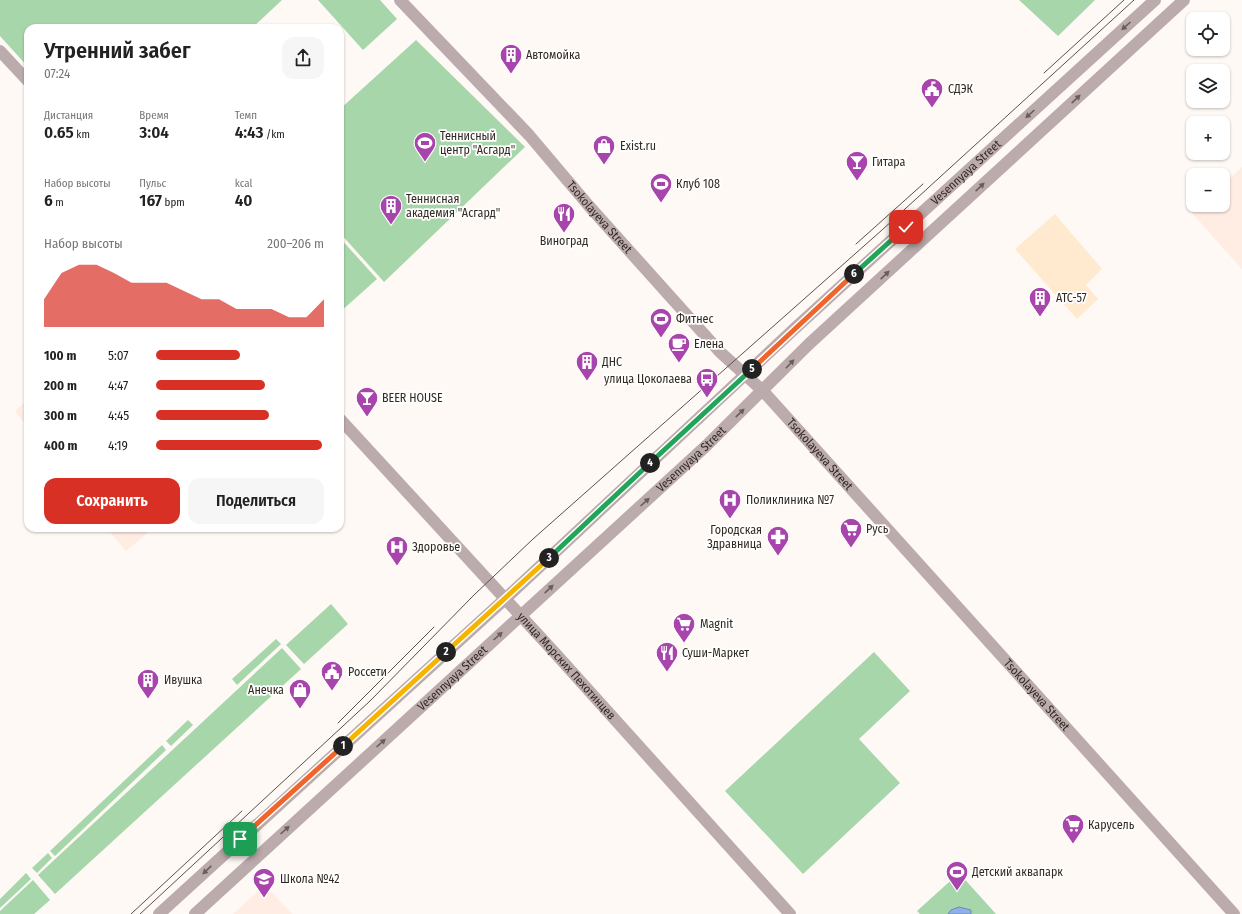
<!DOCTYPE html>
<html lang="ru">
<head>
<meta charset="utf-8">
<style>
  :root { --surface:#fff; --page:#f6f6f6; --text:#222; --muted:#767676; --accent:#d93025 }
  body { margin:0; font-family:"Fira Sans Condensed",sans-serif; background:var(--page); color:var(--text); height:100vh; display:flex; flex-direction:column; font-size:15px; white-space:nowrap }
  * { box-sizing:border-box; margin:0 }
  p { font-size:13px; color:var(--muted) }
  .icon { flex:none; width:22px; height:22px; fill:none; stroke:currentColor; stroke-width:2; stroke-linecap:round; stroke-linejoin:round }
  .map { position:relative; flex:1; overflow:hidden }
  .panel { position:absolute; left:24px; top:24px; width:320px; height:508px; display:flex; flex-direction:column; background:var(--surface); border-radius:12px; box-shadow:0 1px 3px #0004 }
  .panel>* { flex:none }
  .tools { position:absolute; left:1186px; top:12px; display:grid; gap:8px }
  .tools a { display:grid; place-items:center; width:44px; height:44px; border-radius:8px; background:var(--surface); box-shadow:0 1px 3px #0004; font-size:20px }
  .pin { position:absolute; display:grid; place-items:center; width:34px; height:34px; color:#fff; margin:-17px; border-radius:8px; box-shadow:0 2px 6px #0006 }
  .km { position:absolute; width:20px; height:20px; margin:-10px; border-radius:50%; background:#222; color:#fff; font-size:11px; line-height:20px; text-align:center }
  .round { display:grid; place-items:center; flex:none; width:42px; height:42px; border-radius:12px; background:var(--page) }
  .summary { display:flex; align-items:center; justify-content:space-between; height:68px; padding:0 20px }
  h1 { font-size:22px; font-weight:600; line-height:30px }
  .metrics { display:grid; grid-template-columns:repeat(3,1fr); gap:6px; height:68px; padding:4px 20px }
  .metrics div { display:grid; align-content:center }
  .metrics b { font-size:17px; font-weight:600 }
  .metrics small { font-size:11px; font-weight:400 }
  .metrics p { font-size:11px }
  .chart { height:112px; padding:8px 20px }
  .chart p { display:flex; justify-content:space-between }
  .chart svg { width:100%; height:72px; margin-top:4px; fill:var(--accent); opacity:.7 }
  .action { display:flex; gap:8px; margin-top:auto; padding:8px 20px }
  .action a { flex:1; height:46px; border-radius:12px; background:var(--accent); color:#fff; font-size:16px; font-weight:600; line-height:46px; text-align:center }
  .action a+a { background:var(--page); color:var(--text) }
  ul { padding:0 20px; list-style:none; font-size:13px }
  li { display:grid; grid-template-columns:64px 48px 1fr; align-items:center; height:30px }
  li i { height:10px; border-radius:5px; background:var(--accent) }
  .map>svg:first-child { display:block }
  .built { fill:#ffeacf }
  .education { fill:#ffece3 }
  .green { fill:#a7d6ab }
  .water { fill:#8ab2ed; stroke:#7089b0 }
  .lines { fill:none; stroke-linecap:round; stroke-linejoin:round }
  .minor { stroke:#bcabac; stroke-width:12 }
  .tram { stroke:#595249; stroke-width:1 }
  .oneway { fill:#695e58 }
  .split-1-casing { stroke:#fff; stroke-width:8 }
  .split-2-casing { stroke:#fff; stroke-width:8 }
  .split-3-casing { stroke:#fff; stroke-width:8 }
  .split-4-casing { stroke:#fff; stroke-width:8 }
  .split-5-casing { stroke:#fff; stroke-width:8 }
  .split-6-casing { stroke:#fff; stroke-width:8 }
  .split-7-casing { stroke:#fff; stroke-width:8 }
  .split-1 { stroke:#f0652b; stroke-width:5 }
  .split-2 { stroke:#f5b400; stroke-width:5 }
  .split-3 { stroke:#f5b400; stroke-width:5 }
  .split-4 { stroke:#22a559; stroke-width:5 }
  .split-5 { stroke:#22a559; stroke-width:5 }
  .split-6 { stroke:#f0652b; stroke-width:5 }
  .split-7 { stroke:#22a559; stroke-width:5 }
  .labels { text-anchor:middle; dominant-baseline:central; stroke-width:3.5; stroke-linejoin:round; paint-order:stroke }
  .poi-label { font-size:12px; fill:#322a20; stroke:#fff; text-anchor:start }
  .street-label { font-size:12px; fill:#322a20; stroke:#fff }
</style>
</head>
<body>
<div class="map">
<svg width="1242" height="914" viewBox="0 0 1242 914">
  <rect width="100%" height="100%" fill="#fef9f4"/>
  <path class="built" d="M1055,214L1102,269L1086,285L1098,299L1077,319L1015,249Z"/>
  <g class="education">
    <path d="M1242,167V269L1192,213L1200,205H1223V185Z"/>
    <path d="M28,400V428L15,411Z"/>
    <path d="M107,528H153L126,551Z"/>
    <path d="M265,885L292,914H233Z"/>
  </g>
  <g class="green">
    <path d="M0,0H282L252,28H28V67L0,36Z"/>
    <path d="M318,0H380L397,19L363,50Z"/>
    <path d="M1019,0H1095L1058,36Z"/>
    <path d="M416,40L525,147L384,282L340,233V109Z"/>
    <path d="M340,238L377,279L340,312Z"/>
    <path d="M331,604L348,624L304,664L286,645Z"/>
    <path d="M276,639L281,644L237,685L232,679Z"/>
    <path d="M282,648L301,669L55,894L38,875Z"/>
    <path d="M874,652L910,691L859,739L900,783L803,874L725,791Z"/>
    <path d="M188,720L193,725L171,746L166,741Z"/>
    <path d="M162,745L166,750L55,856L50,851Z"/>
    <path d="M48,853L52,858L37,873L32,868Z"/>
    <path d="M26,873L31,879L0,908V899Z"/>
    <path d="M959,873L996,914H920L917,911Z"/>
    <path d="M33,880L50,900L34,914H0V911Z"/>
  </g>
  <path class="water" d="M959,907L971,910V914H948L951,910Z"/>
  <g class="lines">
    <g class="minor">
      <path id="s1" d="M400,0L529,135L589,206L720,352L763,391L1234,914"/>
      <path d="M0,51L28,81"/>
      <path id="s2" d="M340,419L555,653L790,914"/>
      <path id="s3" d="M159,914L505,599L792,331L1155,0"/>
      <path id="s4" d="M195,914L706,446L809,344L1184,0"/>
    </g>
    <g class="tram">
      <path d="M1044,73L1124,0"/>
      <path d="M856,244L923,184"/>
      <path d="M338,723L434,627"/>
      <path d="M131,914L242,811"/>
      <path d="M140,914L370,701L474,595L533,539L882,230L1134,0"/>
    </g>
  </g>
  <defs><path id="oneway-solid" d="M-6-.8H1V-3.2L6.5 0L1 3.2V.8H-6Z"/></defs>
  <g class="oneway">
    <use href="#oneway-solid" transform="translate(1126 26) rotate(138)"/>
    <use href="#oneway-solid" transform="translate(1076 99) rotate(-43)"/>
    <use href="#oneway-solid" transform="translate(1030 114) rotate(138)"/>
    <use href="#oneway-solid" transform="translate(980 187) rotate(-43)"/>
    <use href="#oneway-solid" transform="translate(885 275) rotate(-43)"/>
    <use href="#oneway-solid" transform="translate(790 364) rotate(-46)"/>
    <use href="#oneway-solid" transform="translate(740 413) rotate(-44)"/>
    <use href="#oneway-solid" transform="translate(645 502) rotate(-42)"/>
    <use href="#oneway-solid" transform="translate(549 589) rotate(-43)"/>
    <use href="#oneway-solid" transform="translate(498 636) rotate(-42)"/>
    <use href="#oneway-solid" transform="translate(381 743) rotate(-42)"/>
    <use href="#oneway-solid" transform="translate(285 830) rotate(-42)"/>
    <use href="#oneway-solid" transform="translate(207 870) rotate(137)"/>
  </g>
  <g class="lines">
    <g class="split-1-casing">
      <path id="split-1" d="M240,839L343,746"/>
    </g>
    <g class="split-2-casing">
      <path id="split-2" d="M343,746L446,652"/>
    </g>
    <g class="split-3-casing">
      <path id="split-3" d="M446,652L549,558"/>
    </g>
    <g class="split-4-casing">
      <path id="split-4" d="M549,558L650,463"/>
    </g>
    <g class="split-5-casing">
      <path id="split-5" d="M650,463L752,369"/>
    </g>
    <g class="split-6-casing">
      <path id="split-6" d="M752,369L854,274"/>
    </g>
    <g class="split-7-casing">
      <path id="split-7" d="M854,274L906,227"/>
    </g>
    <use href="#split-1" class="split-1"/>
    <use href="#split-2" class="split-2"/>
    <use href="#split-3" class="split-3"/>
    <use href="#split-4" class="split-4"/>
    <use href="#split-5" class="split-5"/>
    <use href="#split-6" class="split-6"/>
    <use href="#split-7" class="split-7"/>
  </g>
  <defs>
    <g id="building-pin" transform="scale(1.15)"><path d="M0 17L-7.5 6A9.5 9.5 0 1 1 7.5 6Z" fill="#a745ac" stroke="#fff"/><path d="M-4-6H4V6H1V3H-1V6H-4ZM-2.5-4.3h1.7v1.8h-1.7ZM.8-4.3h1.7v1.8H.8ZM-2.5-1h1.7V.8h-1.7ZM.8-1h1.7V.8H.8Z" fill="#fff"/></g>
    <g id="civic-pin" transform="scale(1.15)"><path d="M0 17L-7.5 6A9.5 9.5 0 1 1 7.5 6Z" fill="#a745ac" stroke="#fff"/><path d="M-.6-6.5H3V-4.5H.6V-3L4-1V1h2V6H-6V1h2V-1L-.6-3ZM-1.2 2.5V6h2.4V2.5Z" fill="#fff"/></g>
    <g id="stadium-pin" transform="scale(1.15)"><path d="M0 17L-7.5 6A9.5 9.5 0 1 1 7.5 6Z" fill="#a745ac" stroke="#fff"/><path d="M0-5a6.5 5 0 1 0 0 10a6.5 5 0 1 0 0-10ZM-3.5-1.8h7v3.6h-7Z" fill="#fff"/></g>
    <g id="shop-pin" transform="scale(1.15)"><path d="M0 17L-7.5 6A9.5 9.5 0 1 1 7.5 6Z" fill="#a745ac" stroke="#fff"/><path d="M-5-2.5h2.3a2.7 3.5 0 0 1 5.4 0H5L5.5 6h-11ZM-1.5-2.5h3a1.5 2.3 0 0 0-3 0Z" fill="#fff"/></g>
    <g id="bar-pin" transform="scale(1.15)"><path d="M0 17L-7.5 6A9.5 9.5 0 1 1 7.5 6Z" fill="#a745ac" stroke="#fff"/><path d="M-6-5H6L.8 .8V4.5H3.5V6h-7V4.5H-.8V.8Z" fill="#fff"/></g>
    <g id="restaurant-pin" transform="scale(1.15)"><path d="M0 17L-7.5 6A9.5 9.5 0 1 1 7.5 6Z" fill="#a745ac" stroke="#fff"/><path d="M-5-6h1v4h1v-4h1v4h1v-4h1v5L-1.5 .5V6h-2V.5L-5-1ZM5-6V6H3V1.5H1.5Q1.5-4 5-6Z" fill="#fff"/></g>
    <g id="cafe-pin" transform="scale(1.15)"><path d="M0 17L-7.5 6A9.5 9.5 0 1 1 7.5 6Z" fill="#a745ac" stroke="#fff"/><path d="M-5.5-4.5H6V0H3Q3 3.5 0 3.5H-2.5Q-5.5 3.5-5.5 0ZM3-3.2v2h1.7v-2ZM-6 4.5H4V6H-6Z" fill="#fff"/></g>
    <g id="bus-pin" transform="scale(1.15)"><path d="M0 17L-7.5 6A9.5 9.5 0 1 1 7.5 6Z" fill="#a745ac" stroke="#fff"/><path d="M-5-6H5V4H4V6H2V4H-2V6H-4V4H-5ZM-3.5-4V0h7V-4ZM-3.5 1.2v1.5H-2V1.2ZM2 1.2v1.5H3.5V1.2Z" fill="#fff"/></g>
    <g id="hospital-pin" transform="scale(1.15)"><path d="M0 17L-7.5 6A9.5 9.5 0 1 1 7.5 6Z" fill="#a745ac" stroke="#fff"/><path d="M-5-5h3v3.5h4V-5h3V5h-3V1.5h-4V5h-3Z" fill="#fff"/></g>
    <g id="supermarket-pin" transform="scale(1.15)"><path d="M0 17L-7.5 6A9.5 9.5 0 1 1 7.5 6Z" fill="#a745ac" stroke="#fff"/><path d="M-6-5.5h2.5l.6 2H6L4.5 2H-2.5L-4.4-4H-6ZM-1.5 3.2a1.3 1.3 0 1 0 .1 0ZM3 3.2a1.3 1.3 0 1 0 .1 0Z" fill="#fff"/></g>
    <g id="pharmacy-pin" transform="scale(1.15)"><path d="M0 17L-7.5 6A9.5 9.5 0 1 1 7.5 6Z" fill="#a745ac" stroke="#fff"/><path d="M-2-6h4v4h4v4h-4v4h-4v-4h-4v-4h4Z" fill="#fff"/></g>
    <g id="school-pin" transform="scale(1.15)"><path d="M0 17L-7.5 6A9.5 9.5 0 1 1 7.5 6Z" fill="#a745ac" stroke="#fff"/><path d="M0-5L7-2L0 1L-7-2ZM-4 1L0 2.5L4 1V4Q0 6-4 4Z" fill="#fff"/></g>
  </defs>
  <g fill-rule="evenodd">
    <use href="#building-pin" x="511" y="55"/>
    <use href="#civic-pin" x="932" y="89"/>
    <use href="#stadium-pin" x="425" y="143"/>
    <use href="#shop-pin" x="604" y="146"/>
    <use href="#bar-pin" x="857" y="162"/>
    <use href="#stadium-pin" x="661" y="184"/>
    <use href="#building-pin" x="391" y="206"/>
    <use href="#restaurant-pin" x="564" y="214"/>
    <use href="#building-pin" x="1040" y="298"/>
    <use href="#stadium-pin" x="661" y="319"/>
    <use href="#cafe-pin" x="679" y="344"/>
    <use href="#building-pin" x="587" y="362"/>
    <use href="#bus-pin" x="707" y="379"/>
    <use href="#bar-pin" x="367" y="398"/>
    <use href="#hospital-pin" x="730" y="500"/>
    <use href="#supermarket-pin" x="851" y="529"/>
    <use href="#pharmacy-pin" x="778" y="537"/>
    <use href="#hospital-pin" x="397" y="547"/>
    <use href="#supermarket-pin" x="684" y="624"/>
    <use href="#restaurant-pin" x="667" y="653"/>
    <use href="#civic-pin" x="332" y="672"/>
    <use href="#building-pin" x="148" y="680"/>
    <use href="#shop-pin" x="300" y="690"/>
    <use href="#supermarket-pin" x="1073" y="825"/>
    <use href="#stadium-pin" x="957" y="872"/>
    <use href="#school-pin" x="264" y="879"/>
  </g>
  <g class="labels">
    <g class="poi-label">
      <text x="526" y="55">Автомойка</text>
      <text x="948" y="89">СДЭК</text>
      <text x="440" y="136">Теннисный<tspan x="440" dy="14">центр "Асгард"</tspan></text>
      <text x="620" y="146">Exist.ru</text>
      <text x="872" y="162">Гитара</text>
      <text x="676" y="184">Клуб 108</text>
      <text x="406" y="199">Теннисная<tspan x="406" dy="14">академия "Асгард"</tspan></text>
      <text x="564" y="241" text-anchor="middle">Виноград</text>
      <text x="1056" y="298">АТС-57</text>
      <text x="676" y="319">Фитнес</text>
      <text x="694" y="344">Елена</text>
      <text x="602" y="362">ДНС</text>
      <text x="692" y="379" text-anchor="end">улица Цоколаева</text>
      <text x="382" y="398">BEER HOUSE</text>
      <text x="746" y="500">Поликлиника №7</text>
      <text x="866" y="529">Русь</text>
      <text x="762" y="530" text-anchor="end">Городская<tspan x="762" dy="14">Здравница</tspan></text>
      <text x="412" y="547">Здоровье</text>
      <text x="700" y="624">Magnit</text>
      <text x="682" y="653">Суши-Маркет</text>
      <text x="348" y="672">Россети</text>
      <text x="164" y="680">Ивушка</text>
      <text x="284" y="690" text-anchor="end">Анечка</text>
      <text x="1088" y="825">Карусель</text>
      <text x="972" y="872">Детский аквапарк</text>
      <text x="280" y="879">Школа №42</text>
    </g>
    <g class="street-label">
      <text stroke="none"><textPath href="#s3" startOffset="1096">Vesennyaya Street</textPath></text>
      <text stroke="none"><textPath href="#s1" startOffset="295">Tsokolayeva Street</textPath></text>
      <text stroke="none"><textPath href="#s1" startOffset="619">Tsokolayeva Street</textPath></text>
      <text stroke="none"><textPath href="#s4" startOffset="673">Vesennyaya Street</textPath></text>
      <text stroke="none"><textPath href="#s2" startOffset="335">улица Морских Пехотинцев</textPath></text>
      <text stroke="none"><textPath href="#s4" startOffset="349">Vesennyaya Street</textPath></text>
      <text stroke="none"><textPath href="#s1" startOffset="943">Tsokolayeva Street</textPath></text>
    </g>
  </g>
</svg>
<div class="tools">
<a><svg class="icon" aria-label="locate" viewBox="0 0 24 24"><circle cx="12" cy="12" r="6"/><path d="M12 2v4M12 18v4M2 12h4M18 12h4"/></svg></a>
<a><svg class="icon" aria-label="layers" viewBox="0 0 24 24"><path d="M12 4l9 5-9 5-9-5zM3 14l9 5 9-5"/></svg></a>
<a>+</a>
<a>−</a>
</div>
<div class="pin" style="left:240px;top:839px;background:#1e9e55"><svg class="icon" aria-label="arrive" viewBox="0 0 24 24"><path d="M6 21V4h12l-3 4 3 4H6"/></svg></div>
<div class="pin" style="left:906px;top:227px;background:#d93025"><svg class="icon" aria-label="check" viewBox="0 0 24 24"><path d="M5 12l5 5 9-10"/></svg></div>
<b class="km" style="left:343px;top:746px">1</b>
<b class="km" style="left:446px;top:652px">2</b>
<b class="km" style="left:549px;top:558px">3</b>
<b class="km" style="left:650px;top:463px">4</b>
<b class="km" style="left:752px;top:369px">5</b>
<b class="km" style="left:854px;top:274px">6</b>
<section class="panel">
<div class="summary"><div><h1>Утренний забег</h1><p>07:24</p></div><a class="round"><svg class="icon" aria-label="share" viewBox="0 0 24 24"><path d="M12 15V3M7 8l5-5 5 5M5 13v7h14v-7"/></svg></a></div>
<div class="metrics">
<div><p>Дистанция</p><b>0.65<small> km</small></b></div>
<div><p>Время</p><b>3:04</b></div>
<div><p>Темп</p><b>4:43<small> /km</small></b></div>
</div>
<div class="metrics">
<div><p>Набор высоты</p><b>6<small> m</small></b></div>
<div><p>Пульс</p><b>167<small> bpm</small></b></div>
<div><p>kcal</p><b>40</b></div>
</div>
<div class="chart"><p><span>Набор высоты</span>200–206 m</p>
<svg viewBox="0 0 160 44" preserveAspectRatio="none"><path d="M0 44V27L10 11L20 6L30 6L40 11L50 17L60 17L70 17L80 22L90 27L100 27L110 33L120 33L130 33L140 38L150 38L160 27V44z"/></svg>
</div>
<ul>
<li><b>100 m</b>5:07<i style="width:50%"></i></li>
<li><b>200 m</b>4:47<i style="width:65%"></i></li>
<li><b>300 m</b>4:45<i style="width:67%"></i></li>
<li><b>400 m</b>4:19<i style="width:99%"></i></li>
</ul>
<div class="action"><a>Сохранить</a><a>Поделиться</a></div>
</section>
</div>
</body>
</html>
